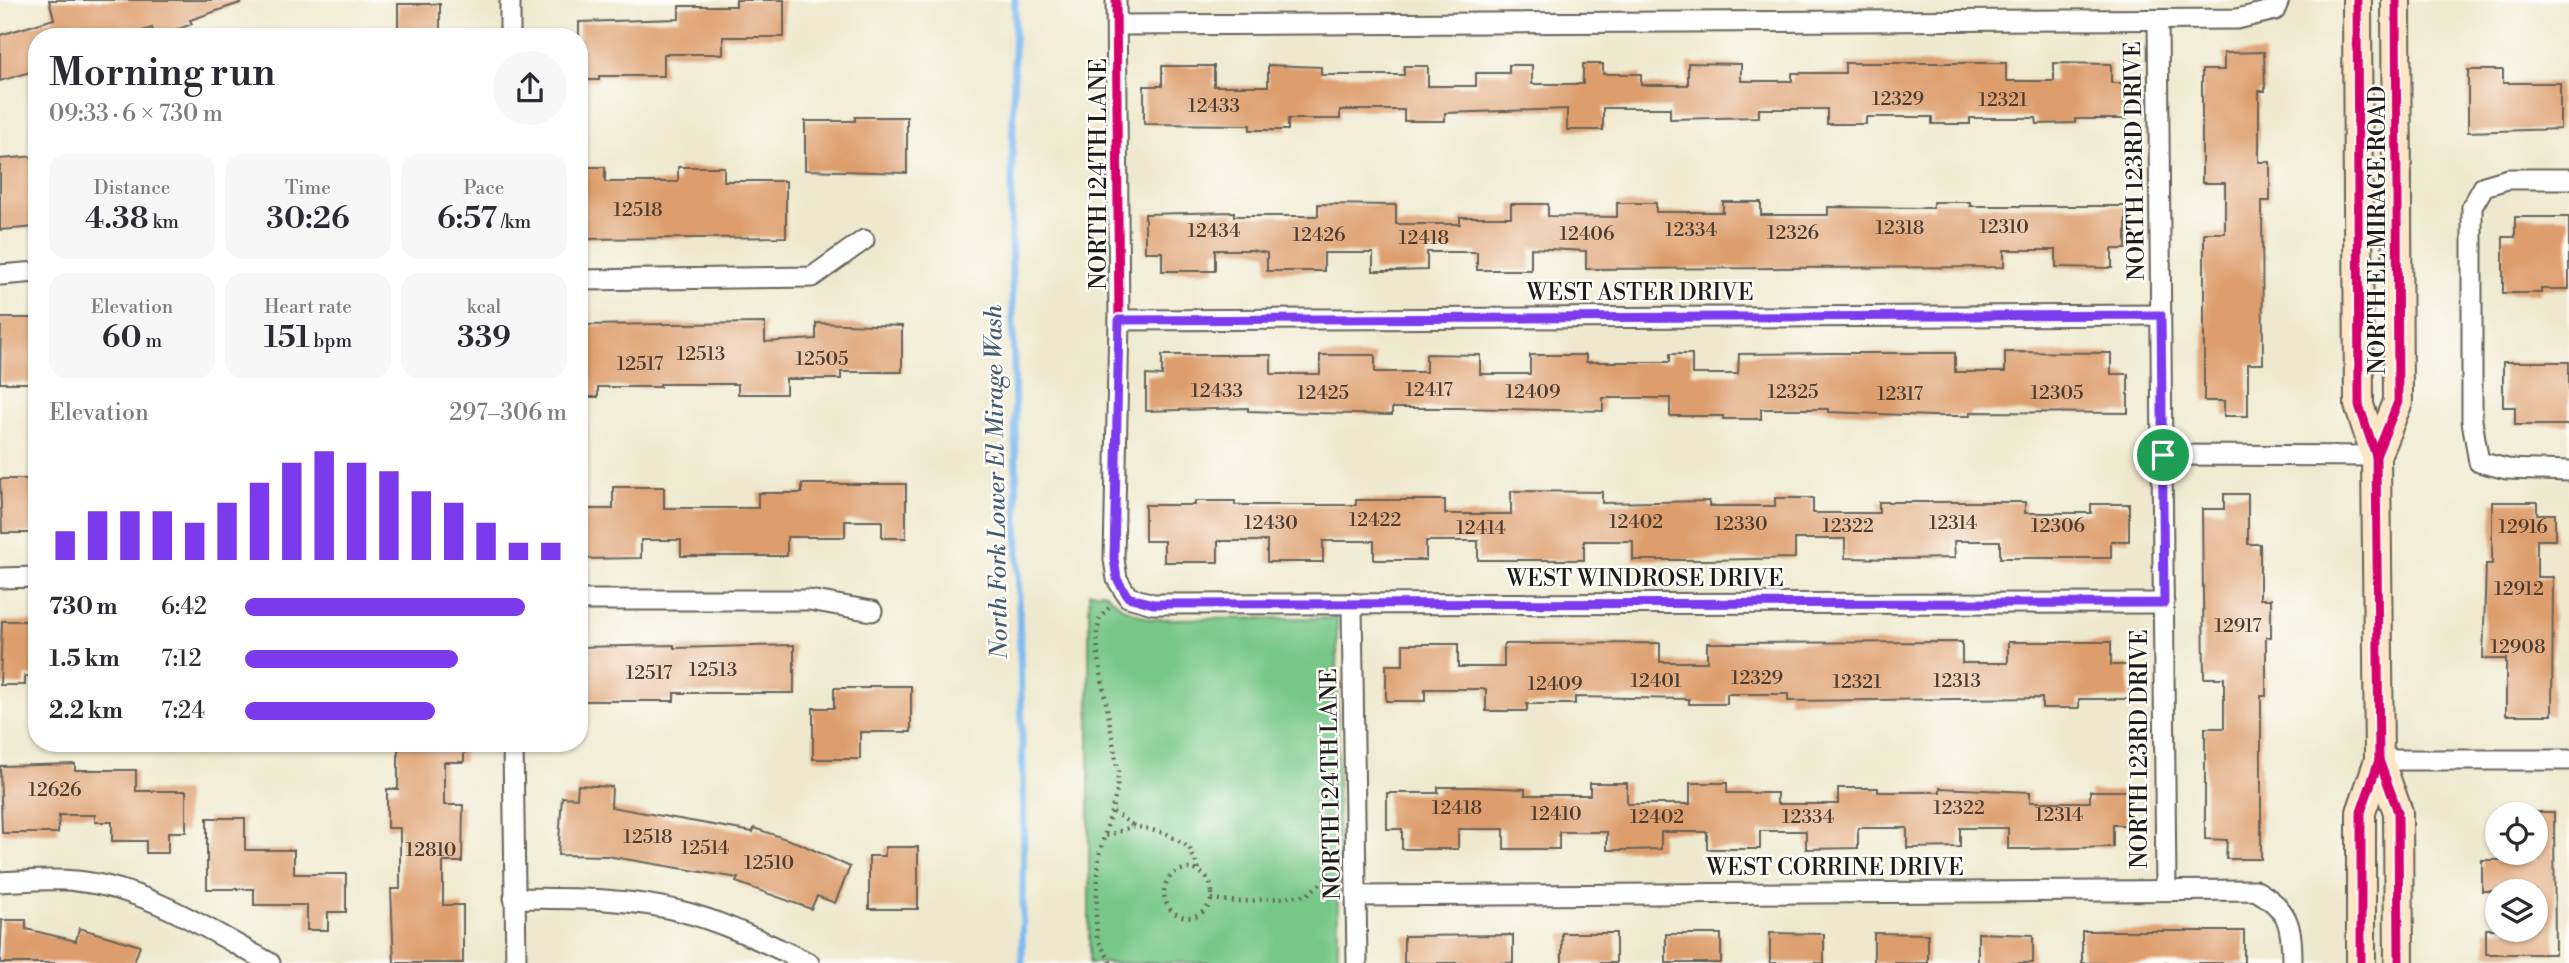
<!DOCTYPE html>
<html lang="en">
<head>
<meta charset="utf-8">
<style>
  :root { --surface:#fff; --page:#f7f7f7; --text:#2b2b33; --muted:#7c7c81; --accent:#7c3aed }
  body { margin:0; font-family:"Libre Bodoni",serif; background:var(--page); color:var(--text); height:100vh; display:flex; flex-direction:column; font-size:26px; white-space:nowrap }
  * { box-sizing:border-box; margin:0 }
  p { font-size:23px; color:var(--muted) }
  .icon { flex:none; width:38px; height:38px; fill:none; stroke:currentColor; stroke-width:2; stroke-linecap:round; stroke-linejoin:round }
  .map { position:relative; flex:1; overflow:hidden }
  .details { position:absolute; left:28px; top:28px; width:560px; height:724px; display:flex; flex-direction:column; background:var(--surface); border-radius:28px; box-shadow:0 2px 5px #0004 }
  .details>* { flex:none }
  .controls { position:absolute; left:2485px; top:802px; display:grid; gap:14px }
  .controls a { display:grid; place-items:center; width:63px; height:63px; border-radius:50%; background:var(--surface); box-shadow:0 2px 5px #0004; font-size:35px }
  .pin { position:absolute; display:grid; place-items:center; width:60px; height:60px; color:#fff; margin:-30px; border:4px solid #fff; border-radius:50%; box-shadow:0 2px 7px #0007 }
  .round { display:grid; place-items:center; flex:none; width:74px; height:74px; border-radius:37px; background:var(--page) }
  .overview { display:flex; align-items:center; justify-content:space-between; height:119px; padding:0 21px }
  h1 { font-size:38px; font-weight:600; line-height:52px }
  .metrics { display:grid; grid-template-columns:repeat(3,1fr); gap:10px; height:119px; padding:7px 21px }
  .metrics div { display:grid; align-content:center; border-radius:18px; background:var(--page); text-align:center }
  .metrics b { font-size:30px; font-weight:600 }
  .metrics small { font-size:19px; font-weight:400 }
  .metrics p { font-size:19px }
  .chart { height:196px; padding:14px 21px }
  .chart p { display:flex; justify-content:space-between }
  .chart svg { width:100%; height:126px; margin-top:7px; stroke:var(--accent); stroke-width:6 }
  ul { padding:0 21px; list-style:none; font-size:23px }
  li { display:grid; grid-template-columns:112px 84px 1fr; align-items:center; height:52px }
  li i { height:18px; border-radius:9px; background:var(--accent) }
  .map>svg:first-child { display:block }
  .green { fill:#77c788; stroke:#4a7252; stroke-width:2 }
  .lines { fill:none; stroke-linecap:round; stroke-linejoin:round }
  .stream { stroke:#7fbbf1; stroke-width:7 }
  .building { fill:#dd9d6c }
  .street-casing { stroke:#66645a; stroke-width:23 }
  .secondary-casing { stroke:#66645a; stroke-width:32 }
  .path { stroke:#66645a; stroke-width:4.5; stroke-dasharray:2 5; stroke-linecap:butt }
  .street { stroke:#fff; stroke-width:19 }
  .secondary { stroke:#fde5c5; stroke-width:28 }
  .cycleway-casing { stroke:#fdfcf7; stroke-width:13 }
  .cycleway { stroke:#d6006c; stroke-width:9 }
  .route-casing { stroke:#fff; stroke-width:14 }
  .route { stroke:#7c3aed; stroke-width:9 }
  .labels { text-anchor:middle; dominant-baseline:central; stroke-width:5; stroke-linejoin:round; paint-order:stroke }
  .number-label { font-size:19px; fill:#4c3c30 }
  .street-label { font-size:23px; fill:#1c1c1c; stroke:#fdfcf7 }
  .water-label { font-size:24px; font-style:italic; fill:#445c71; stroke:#fdfcf7 }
</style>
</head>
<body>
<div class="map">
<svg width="2569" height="963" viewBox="0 0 2569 963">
  <rect width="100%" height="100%" fill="#fdfcf7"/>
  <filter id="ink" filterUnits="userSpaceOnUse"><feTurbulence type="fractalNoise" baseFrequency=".0143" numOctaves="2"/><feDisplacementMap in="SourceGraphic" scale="14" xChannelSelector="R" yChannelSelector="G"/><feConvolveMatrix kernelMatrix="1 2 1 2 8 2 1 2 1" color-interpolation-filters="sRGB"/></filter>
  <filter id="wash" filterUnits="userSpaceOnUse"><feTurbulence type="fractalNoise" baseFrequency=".00686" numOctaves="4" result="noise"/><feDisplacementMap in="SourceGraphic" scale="28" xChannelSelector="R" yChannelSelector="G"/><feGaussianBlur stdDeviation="1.57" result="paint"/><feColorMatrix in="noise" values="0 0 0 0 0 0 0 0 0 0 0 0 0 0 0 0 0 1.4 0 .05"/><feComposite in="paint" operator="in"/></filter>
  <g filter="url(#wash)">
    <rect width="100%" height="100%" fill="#eee9ce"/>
    <path class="green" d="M1089,592H1104L1122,607L1149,619L1337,618L1338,963H1089Z"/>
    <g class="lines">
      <path class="stream" d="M1015,0L1011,236L1024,827L1022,963"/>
    </g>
    <g id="blocks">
      <g class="building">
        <path d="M49,0H239L240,3L190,20L192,24L156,37L152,28L124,37H37V70L0,81V35L54,19Z"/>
        <path d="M736,0H784V37H723V54H664V76H599V80H579V22L679,19V6H736Z"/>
        <rect x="398" y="4" width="42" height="33"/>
        <path d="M2264,52L2265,91H2259V162H2270V201H2262L2263,364H2248V416H2224V401H2204V233H2225V183H2202V70H2224V53Z"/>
        <path d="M1688,63L1741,64V81H1792V73H1845V63H2006V81H2054V63L2111,64V83H2127V119H2075V123L2037,124L2036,118H1970V124H1932V117H1866V124H1827V109H1759V117L1670,119V108H1603V130H1567V109L1445,113V121H1404V110H1340V119H1288V130H1250V125L1144,124V86H1162V66H1214V86H1268V65L1321,67V75H1404V66H1428V86H1476V73H1509V65H1532V84H1583V64H1603V74H1641V85H1688Z"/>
        <path d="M2468,70H2503V83H2560V129L2468,132Z"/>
        <path d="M855,117H907V173L805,170V121H855Z"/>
        <path d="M37,156V227L0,230V159Z"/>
        <path d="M579,167H605V182H678V167H724V181H786V237L579,239Z"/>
        <path d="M1723,202H1761V215H1828V207L1933,208V202H1970V206H2126V249H2112V268L2056,267V250H2004V267L1586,269V251L1531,248V270H1477V252H1427V270L1396,271H1373V253H1324V271H1267V253L1251,250H1215V271H1162V252H1145V214L1234,212V216H1318V204L1396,205V224H1460V217H1511V204H1548V216L1617,217V203H1656V212H1723Z"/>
        <path d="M2515,217H2569V289H2541V293H2503V237H2515Z"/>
        <path d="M1,318H37V383H0Z"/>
        <path d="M765,323V342L816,339V323L902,326V372H841V379H786V394H738V384H660V387H598V397H579V325Z"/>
        <path d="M2005,352L2111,353V374H2128V413L1970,412V416H1932L1828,412V409H1761V419H1723V416H1670V398H1603V411L1457,408H1392V415L1248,411V408L1146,411V375L1162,376V355H1271V374H1320V355H1375V372H1426V354L1480,355V374H1530V355H1586V362H1670V354H1692V374H1738L1739,354L1828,353H1955V372H2005Z"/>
        <path d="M2503,362H2569V425H2515V407H2503Z"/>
        <path d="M0,479H37V533H2Z"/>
        <path d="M802,484H906V538H882V521H845V537H787V556H681V540H641V558L579,559V509H613V487H664V508H758V493H802Z"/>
        <path d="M1511,491L1602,492V503L1709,501V506H1775V498H1813V513H1879V502H2025V513H2091V504H2129V541H2111V558H2000V541H1954L1955,558L1897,559L1845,558V539H1795V558L1709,560H1633V541H1584V560H1478V541H1426V560H1374V541H1323V562H1267V541H1218V562H1164V541H1145V505H1195V501H1235V505H1356V500H1445V514H1511Z"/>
        <path d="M2224,494H2248V544H2260V599H2271V637H2266V696H2261V859H2226L2227,840L2205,839V728H2224V678H2204L2202,509H2224Z"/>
        <path d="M2492,502H2537V514H2555V540H2537V577H2553L2552,715H2506V659H2483L2486,564H2492Z"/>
        <path d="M2,621H37V676H25V685H0Z"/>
        <path d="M1962,642V663H2008V642H2111V665H2129V699H2079V708H2042V698L1788,701V694H1727V704H1689V699L1575,697V704H1527V711H1486V689H1425V701H1386V665H1403V644H1458V667H1504V644L1660,643V662H1707V643Z"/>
        <path d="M674,645V648L794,645V693H674V701H579V647Z"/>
        <path d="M869,686H911V732H860V759H813V708H834V688H869Z"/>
        <path d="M398,744H464V762H444V805H463L462,862H443V905H463V963H394L391,889H400V828H387V789H398Z"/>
        <path d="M75,764V770H136V791H186V832H168V853H146V841H112V822H95V815H59L58,833H2L0,766Z"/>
        <path d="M1590,783H1627V804H1690V783H1727V793H1777V804H1838V788H1878V792H1940V788L2030,792V802H2090V791H2130V825H2113V847L2030,849H2008V828H1960V847L1907,848V828H1858V848L1806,849V831H1760V849H1707V832H1661V849L1627,850H1607V832H1559V849H1504V829H1458V849H1402V829H1387V793H1438V787H1475L1525,789V795H1590Z"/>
        <path d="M578,785L612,787L611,807L753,832L754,828L801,844L850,867L835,903L817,896L811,909L736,882L738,878L607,856L558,855L562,797L577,798Z"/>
        <path d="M2536,812H2554L2555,954H2486V929H2536V891H2482V860H2536Z"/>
        <path d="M207,818H245V850H294V874H346V912H328V930H307V905H254V889H207Z"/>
        <path d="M885,847H918V909H869V856H885Z"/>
        <path d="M2,920H26V929L76,941L79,928L140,946L134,963H0Z"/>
        <rect x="2082" y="931" width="162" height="32"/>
        <rect x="1562" y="933" width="54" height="30"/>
        <path d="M1770,933L1824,934V963H1770Z"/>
        <path d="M1874,933L1928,934V963H1874Z"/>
        <path d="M1978,933L2033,935V963H1978Z"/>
        <rect x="1666" y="934" width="55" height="29"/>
        <path d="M1513,935V963H1404V936Z"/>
      </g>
    </g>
  </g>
  <g filter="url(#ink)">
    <use href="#blocks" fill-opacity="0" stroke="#66645a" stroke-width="2"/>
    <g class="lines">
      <g class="street-casing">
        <g id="street">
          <path d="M1116,0L1119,320L1114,559L1117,579L1128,597L1153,604L2164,603"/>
          <path d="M2158,20L2166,890"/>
          <path d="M1117,25L2237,19L2275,10L2279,0"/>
          <path d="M510,37V0"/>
          <path d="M2569,179H2508L2484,186L2472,207V421L2479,462L2507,469L2569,471"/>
          <path d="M0,275L37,272"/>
          <path d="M579,280L812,277L864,240"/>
          <path d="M1119,320L2161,315"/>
          <path d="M2163,455L2376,456"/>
          <path d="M0,578L37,577"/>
          <path d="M579,600H809L872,611"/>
          <path d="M1352,603L1357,963"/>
          <path d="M513,744L516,963"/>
          <path d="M2379,760H2569"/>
          <path d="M0,882C25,881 51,878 76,881C147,888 209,930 270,963"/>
          <path d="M1357,896L2255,890C2289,909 2292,925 2292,963"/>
          <path d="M514,898C569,899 626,897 680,911C724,922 768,944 809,963"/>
        </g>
      </g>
      <g class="secondary-casing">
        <g id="secondary">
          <path d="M2357,0L2359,405L2376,456L2379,760L2361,812V963"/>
          <path d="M2376,456L2398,402L2396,0"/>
          <path d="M2379,760L2398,812L2399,963"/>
        </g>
      </g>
      <g class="path">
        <path d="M1109,608L1100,618L1097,632L1098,656L1118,771L1117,791L1099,855L1096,914L1097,938L1111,963"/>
        <path d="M1113,812L1134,826"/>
        <path d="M1106,836L1134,826L1165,833L1189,847L1200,872"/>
        <circle cx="1188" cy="893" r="24"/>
        <path d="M1211,899L1239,902L1307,895L1334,872"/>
      </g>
      <use href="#street" class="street"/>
      <use href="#secondary" class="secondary"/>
      <g class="cycleway-casing">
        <g id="cycleway">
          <path d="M1116,0L1119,320L1114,559L1117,579L1128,597L1153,604L2164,603"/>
          <path d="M2357,0L2359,405L2376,456L2379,760L2361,812V963"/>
          <path d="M2376,456L2398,402L2396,0"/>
          <path d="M2379,760L2398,812L2399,963"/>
        </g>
      </g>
      <use href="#cycleway" class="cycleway"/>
    </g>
  </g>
  <g class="lines" filter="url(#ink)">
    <g class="route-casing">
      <path id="route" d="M2161,315L2164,603L1153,604L1128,597L1117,579L1114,559L1119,320Z"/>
    </g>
    <use href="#route" class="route"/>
  </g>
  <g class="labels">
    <g class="number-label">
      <text x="1898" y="99">12329</text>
      <text x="2003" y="100">12321</text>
      <text x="1214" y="106">12433</text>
      <text x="638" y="210">12518</text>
      <text x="2004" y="227">12310</text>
      <text x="1900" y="228">12318</text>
      <text x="1691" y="230">12334</text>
      <text x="1214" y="231">12434</text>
      <text x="1793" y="233">12326</text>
      <text x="1587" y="234">12406</text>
      <text x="1319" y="235">12426</text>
      <text x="1424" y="238">12418</text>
      <text x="701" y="354">12513</text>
      <text x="822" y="359">12505</text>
      <text x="640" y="364">12517</text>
      <text x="1429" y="390">12417</text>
      <text x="1217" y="391">12433</text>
      <text x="1533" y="392">12409</text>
      <text x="1793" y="392">12325</text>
      <text x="1323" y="393">12425</text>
      <text x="2057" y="393">12305</text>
      <text x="1900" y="394">12317</text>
      <text x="1375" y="520">12422</text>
      <text x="1636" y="522">12402</text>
      <text x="1271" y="523">12430</text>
      <text x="1953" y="523">12314</text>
      <text x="1741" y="524">12330</text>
      <text x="1848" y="526">12322</text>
      <text x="2058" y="526">12306</text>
      <text x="2523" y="527">12916</text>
      <text x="1481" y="528">12414</text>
      <text x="2519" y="589">12912</text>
      <text x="2238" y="626">12917</text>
      <text x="2518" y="647">12908</text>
      <text x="713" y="670">12513</text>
      <text x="649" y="673">12517</text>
      <text x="1757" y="678">12329</text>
      <text x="1656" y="681">12401</text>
      <text x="1957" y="681">12313</text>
      <text x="1857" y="682">12321</text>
      <text x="1555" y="684">12409</text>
      <text x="55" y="790">12626</text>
      <text x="1457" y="808">12418</text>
      <text x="1959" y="808">12322</text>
      <text x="1556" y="814">12410</text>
      <text x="2059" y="815">12314</text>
      <text x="1657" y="817">12402</text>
      <text x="1808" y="817">12334</text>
      <text x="648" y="837">12518</text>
      <text x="705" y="848">12514</text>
      <text x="431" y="850">12810</text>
      <text x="769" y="863">12510</text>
    </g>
    <g class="street-label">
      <text transform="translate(2135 161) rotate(-91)">NORTH 123RD DRIVE</text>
      <text transform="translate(1099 174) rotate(-90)">NORTH 124TH LANE</text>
      <text transform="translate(2378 230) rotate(-90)">NORTH EL MIRAGE ROAD</text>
      <text x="1640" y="293">WEST ASTER DRIVE</text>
      <text x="1645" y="579">WEST WINDROSE DRIVE</text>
      <text transform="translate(2140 749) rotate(-90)">NORTH 123RD DRIVE</text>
      <text transform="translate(1331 784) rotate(-91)">NORTH 124TH LANE</text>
      <text x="1835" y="868">WEST CORRINE DRIVE</text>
    </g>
    <g class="water-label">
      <text transform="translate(997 482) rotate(-91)">North Fork Lower El Mirage Wash</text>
    </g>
  </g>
</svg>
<div class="controls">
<a><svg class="icon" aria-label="locate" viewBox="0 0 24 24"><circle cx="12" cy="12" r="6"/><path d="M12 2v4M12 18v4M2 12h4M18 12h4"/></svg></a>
<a><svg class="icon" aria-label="layers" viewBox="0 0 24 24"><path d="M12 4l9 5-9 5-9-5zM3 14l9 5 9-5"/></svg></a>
</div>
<div class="pin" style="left:2163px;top:455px;background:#1e9e55"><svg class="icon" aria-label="arrive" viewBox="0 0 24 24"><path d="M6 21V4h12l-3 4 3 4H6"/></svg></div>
<section class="details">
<div class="overview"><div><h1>Morning run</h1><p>09:33 · 6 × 730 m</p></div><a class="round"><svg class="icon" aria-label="share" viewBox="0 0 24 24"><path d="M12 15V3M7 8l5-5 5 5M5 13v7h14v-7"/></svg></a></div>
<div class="metrics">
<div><p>Distance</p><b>4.38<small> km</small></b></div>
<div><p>Time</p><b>30:26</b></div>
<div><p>Pace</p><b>6:57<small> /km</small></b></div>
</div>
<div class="metrics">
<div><p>Elevation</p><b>60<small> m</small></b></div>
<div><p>Heart rate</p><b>151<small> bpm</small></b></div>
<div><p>kcal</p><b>339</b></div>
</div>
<div class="chart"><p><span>Elevation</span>297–306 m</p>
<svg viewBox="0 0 160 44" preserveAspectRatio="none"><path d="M5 44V34M15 44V27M25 44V27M35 44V27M45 44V31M55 44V24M65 44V17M75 44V10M85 44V6M95 44V10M105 44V13M115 44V20M125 44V24M135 44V31M145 44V38M155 44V38"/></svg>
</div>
<ul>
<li><b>730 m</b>6:42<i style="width:87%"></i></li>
<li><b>1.5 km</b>7:12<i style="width:66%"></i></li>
<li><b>2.2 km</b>7:24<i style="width:59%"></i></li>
</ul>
</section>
</div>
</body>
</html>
